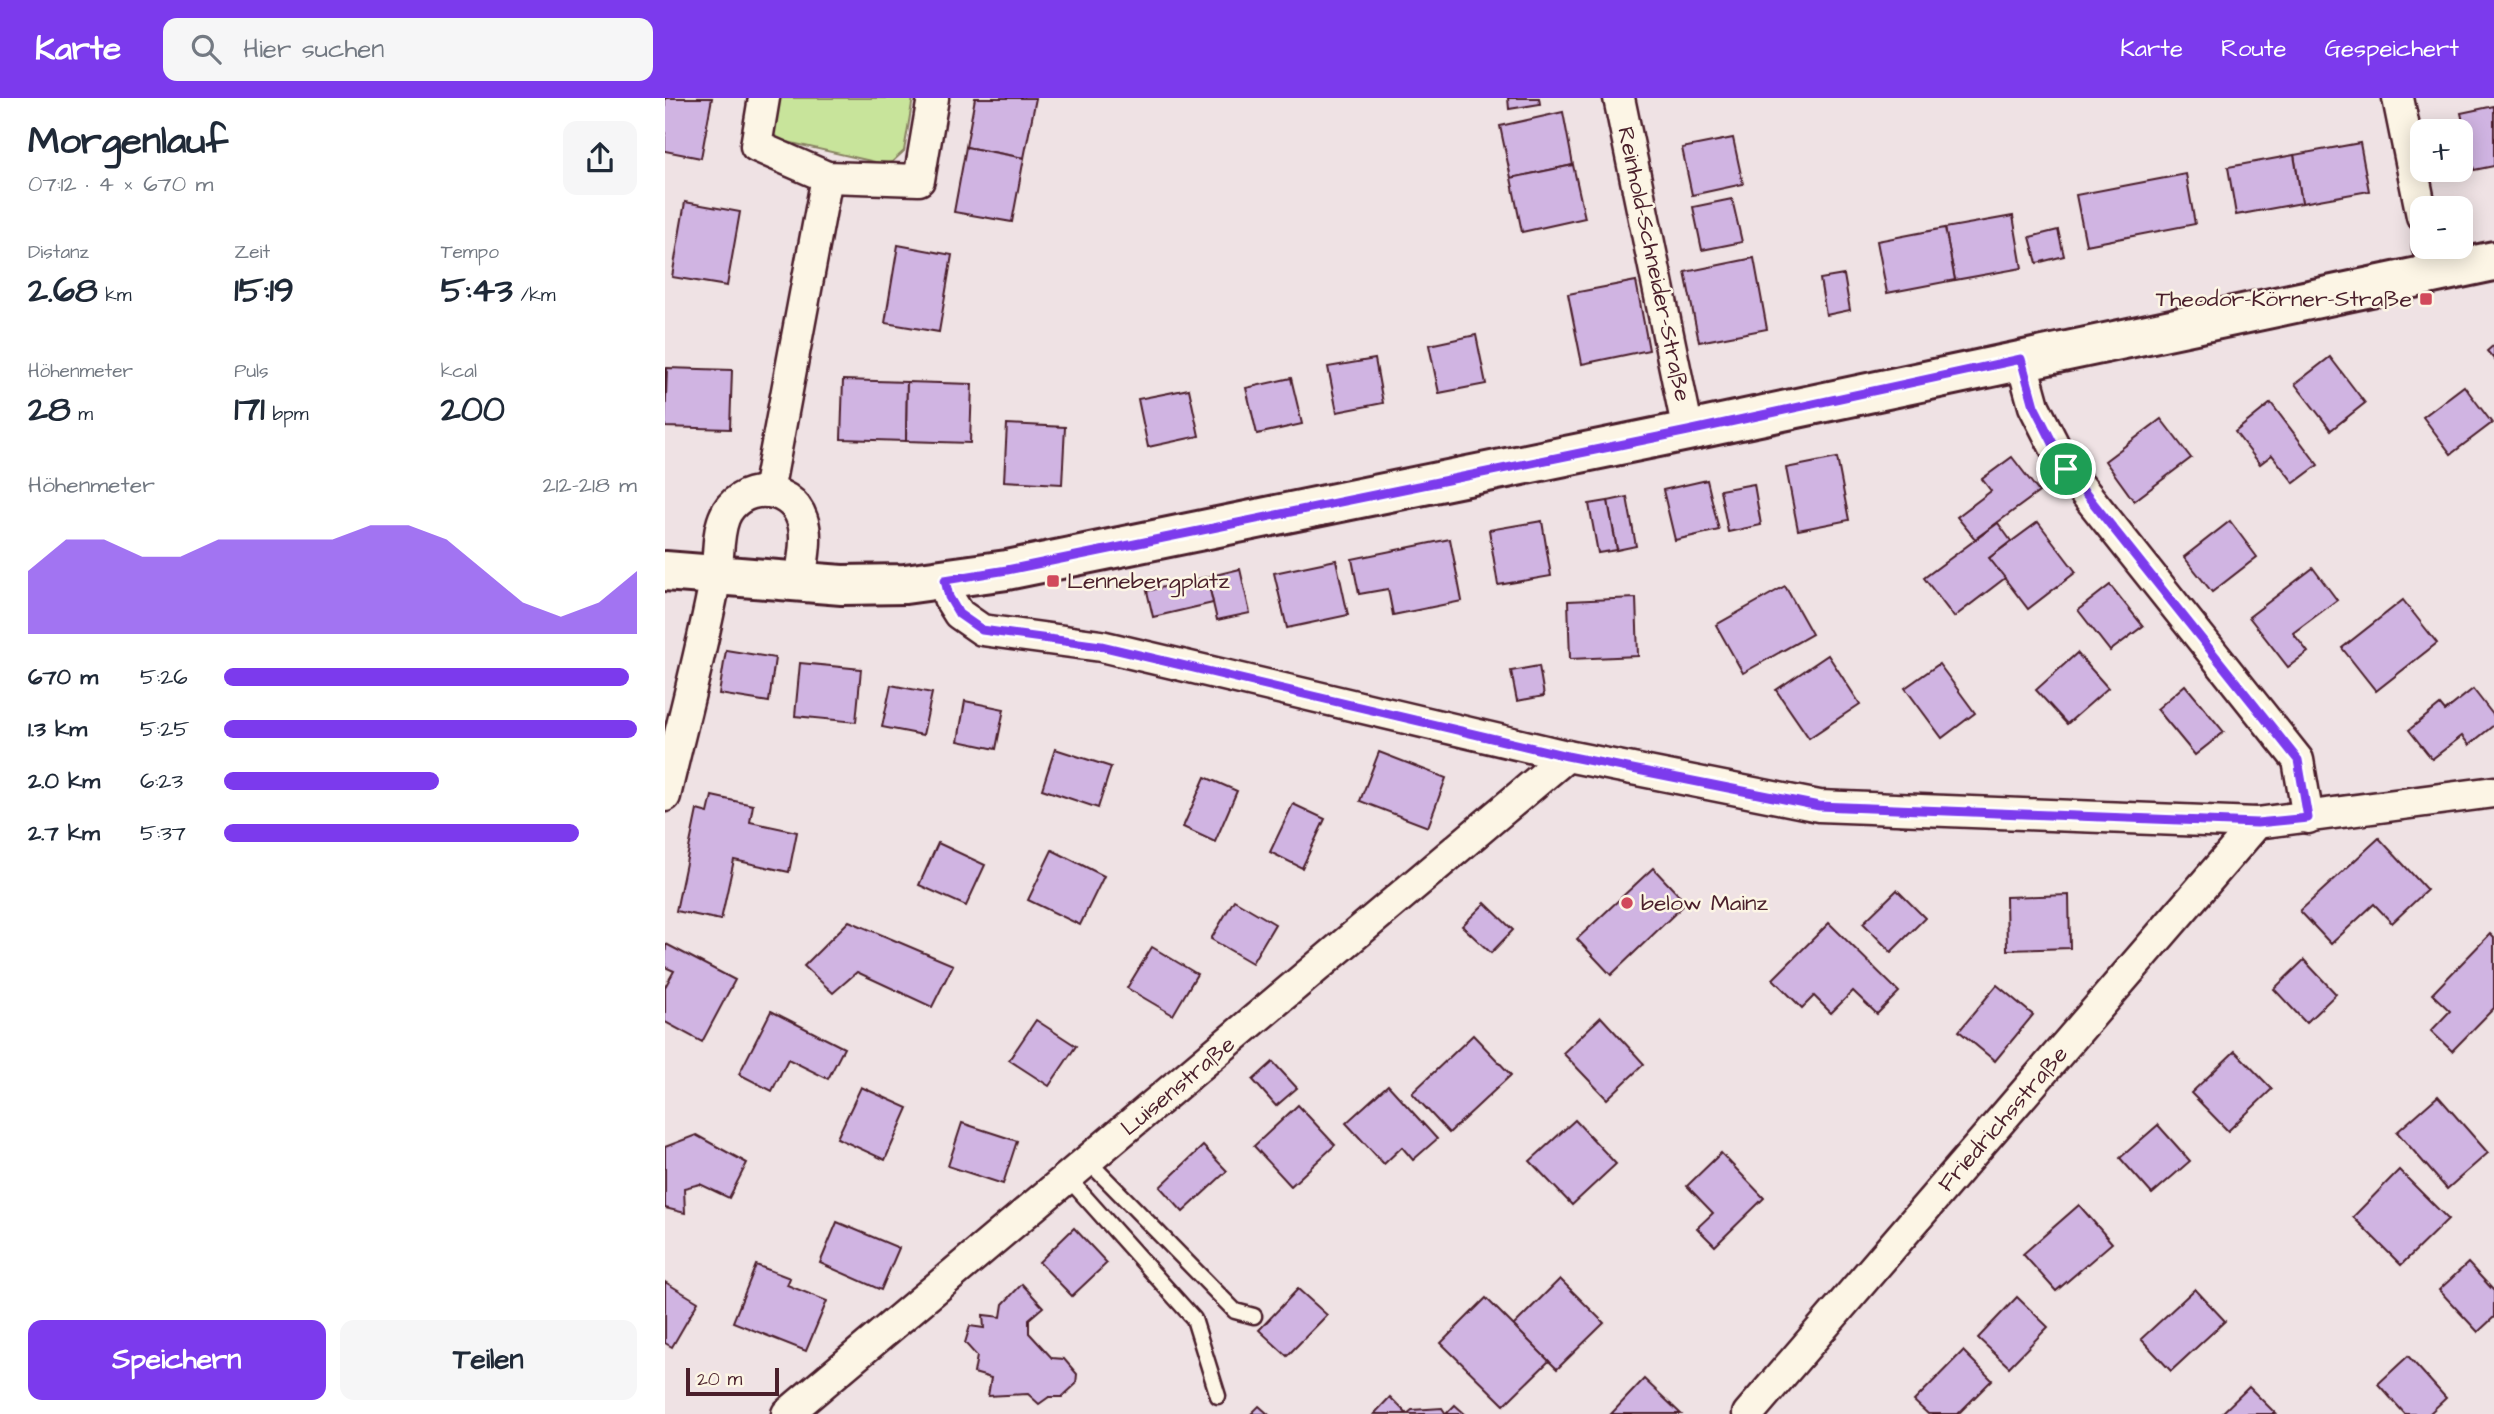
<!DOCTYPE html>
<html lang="de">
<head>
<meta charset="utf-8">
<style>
  :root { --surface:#fff; --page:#f6f6f7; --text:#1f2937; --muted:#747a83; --accent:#7c3aed }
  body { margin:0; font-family:"Architects Daughter",sans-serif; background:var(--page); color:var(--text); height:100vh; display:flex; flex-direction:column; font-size:26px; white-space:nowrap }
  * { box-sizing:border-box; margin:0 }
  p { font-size:23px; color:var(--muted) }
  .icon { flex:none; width:38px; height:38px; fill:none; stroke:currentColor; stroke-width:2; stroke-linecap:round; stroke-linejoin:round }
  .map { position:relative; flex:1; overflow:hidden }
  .side { display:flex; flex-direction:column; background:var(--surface); width:665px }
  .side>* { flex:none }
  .fabs { position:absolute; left:1745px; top:21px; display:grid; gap:14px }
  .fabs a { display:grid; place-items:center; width:63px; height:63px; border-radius:14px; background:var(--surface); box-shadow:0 4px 18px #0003; font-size:35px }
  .scale { position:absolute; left:21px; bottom:18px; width:93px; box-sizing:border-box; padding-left:7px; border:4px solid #4a1f2b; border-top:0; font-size:19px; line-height:24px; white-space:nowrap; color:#4a1f2b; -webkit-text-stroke:5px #fcf5e5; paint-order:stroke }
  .pin { position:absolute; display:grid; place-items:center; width:60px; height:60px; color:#fff; margin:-30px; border:4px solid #fff; border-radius:50%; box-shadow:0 2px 7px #0007 }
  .round { display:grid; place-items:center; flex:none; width:74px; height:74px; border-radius:14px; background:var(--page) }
  .headline { display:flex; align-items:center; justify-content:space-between; height:119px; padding:0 28px }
  h1 { font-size:38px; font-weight:700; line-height:52px }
  .stats { display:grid; grid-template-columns:repeat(3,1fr); gap:10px; height:119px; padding:7px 28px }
  .stats div { display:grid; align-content:center }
  .stats b { font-size:35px; font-weight:700 }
  .stats small { font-size:19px; font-weight:400 }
  .stats p { font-size:19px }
  .chart { height:196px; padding:14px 28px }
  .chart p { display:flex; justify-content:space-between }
  .chart svg { width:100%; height:126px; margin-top:7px; fill:var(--accent); opacity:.7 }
  .button { display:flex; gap:14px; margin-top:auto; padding:14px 28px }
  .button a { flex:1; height:80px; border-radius:14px; background:var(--accent); color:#fff; font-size:28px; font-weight:700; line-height:80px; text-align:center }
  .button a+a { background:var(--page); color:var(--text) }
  ul { padding:0 28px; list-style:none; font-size:23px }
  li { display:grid; grid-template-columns:112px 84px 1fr; align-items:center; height:52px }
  li i { height:18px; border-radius:9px; background:var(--accent) }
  header { display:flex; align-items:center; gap:42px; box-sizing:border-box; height:98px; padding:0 35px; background:var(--accent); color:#fff }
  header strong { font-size:33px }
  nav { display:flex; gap:38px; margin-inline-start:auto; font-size:24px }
  .search { width:490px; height:63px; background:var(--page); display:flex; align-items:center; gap:18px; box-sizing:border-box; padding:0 24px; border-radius:14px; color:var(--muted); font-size:26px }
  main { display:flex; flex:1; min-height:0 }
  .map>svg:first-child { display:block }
  .green { fill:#c8e49b; stroke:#898263; stroke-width:2 }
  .building { fill:#d0b4e2; stroke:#4a1f2b; stroke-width:2 }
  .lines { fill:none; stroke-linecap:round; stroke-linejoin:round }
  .service-casing { stroke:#4a1f2b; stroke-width:19 }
  .minor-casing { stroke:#4a1f2b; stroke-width:35 }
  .secondary-casing { stroke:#4a1f2b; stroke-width:44 }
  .service { stroke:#fcf5e5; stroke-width:14 }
  .minor { stroke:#fcf5e5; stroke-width:30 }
  .secondary { stroke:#fcf5e5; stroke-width:38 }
  .route-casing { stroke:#fff; stroke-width:14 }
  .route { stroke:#7c3aed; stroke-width:9 }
  .poi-dot { fill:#d1495b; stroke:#fcf5e5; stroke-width:2.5 }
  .labels { text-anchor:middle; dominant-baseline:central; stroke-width:5; stroke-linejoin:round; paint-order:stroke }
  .street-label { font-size:23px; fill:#4a1f2b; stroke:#fcf5e5 }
  .poi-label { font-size:23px; fill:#4a1f2b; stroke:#fcf5e5; text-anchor:start }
</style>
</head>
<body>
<header>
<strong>Karte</strong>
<div class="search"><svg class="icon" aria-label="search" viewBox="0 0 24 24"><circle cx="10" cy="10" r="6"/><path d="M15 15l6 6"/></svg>Hier suchen</div>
<nav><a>Karte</a><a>Route</a><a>Gespeichert</a></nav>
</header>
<main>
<section class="side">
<div class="headline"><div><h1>Morgenlauf</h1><p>07:12 · 4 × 670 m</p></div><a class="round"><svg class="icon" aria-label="share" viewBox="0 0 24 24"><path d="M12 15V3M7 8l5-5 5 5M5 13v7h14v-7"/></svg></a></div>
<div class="stats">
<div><p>Distanz</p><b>2.68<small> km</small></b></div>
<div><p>Zeit</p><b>15:19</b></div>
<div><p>Tempo</p><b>5:43<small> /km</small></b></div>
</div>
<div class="stats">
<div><p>Höhenmeter</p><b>28<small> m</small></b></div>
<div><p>Puls</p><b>171<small> bpm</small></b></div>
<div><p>kcal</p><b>200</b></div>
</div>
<div class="chart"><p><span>Höhenmeter</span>212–218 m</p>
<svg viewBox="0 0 160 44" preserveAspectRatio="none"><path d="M0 44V22L10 11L20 11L30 17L40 17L50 11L60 11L70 11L80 11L90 6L100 6L110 11L120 22L130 33L140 38L150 33L160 22V44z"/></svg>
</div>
<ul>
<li><b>670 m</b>5:26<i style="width:98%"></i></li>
<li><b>1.3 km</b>5:25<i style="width:100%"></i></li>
<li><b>2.0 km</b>6:23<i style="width:52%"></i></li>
<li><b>2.7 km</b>5:37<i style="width:86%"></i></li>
</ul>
<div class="button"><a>Speichern</a><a>Teilen</a></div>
</section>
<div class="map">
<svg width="1829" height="1316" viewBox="0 0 1829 1316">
  <rect width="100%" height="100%" fill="#efe2e4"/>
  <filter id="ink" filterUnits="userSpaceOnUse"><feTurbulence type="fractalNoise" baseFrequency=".0143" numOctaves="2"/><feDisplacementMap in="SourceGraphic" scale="14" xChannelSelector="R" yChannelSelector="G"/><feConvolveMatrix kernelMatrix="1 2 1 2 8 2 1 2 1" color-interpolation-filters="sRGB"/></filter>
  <g filter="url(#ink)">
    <path class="green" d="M108,0H248L239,53L227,64L219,66L109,41L106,35Z"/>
    <g class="building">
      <path d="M0,0H47L36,60L0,53Z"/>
      <path d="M310,0H371L359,60L301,49Z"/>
      <path d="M843,0H874L875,6L844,11Z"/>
      <path d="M1829,8V68L1809,72L1796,15Z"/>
      <path d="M898,14L908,67L846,80L835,28Z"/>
      <path d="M1068,40L1078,86L1027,97L1017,50Z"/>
      <path d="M1695,45L1704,93L1637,105L1629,57Z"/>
      <path d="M301,49L359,60L347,124L289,114Z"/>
      <path d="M1629,57L1637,105L1571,117L1563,69Z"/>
      <path d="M908,67L920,120L857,134L846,80Z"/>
      <path d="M1521,76L1530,126L1421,147L1411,97Z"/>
      <path d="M1067,101L1077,144L1037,152L1028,109Z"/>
      <path d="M20,104L75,114L62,188L7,179Z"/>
      <path d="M1348,118L1357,170L1290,182L1280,130Z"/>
      <path d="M1280,130L1290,182L1222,195L1212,143Z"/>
      <path d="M1393,132L1399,158L1372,165L1365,139Z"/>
      <path d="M233,147L287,157L274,234L220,225Z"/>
      <path d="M1089,160L1102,231L1034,244L1020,174Z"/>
      <path d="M1179,177L1185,212L1161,217L1155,181Z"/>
      <path d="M971,183L984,252L917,266L903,196Z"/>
      <path d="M811,237L821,286L774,295L764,247Z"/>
      <path d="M1829,247V261L1822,253Z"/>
      <path d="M1665,259L1700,305L1666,332L1630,286Z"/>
      <path d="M710,261L718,305L672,314L663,269Z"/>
      <path d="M0,270H2L0,329Z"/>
      <path d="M2,270L67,272L65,331L0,329Z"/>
      <path d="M626,280L637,326L592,336L581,290Z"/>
      <path d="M178,282L242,284L241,343L176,341Z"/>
      <path d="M242,284L307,286L305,345L241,343Z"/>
      <path d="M1799,288L1827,325L1786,356L1758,319Z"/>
      <path d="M524,291L534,338L483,349L473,301Z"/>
      <path d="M1606,305L1653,367L1629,385L1607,357L1595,366L1570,334Z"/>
      <path d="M1496,321L1526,360L1469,403L1440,363Z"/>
      <path d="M342,326L400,329L397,386L339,383Z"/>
      <path d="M1347,359L1374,394L1310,441L1292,419L1326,393L1317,381Z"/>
      <path d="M1172,360L1184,422L1133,432L1121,370Z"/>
      <path d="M1042,382L1054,432L1010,442L998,392Z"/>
      <path d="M1089,386L1096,427L1063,434L1055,392Z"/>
      <path d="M962,399L971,448L952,452L943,403Z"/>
      <path d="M943,403L952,452L933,455L924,406Z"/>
      <path d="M877,423L886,478L833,487L824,432Z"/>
      <path d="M1565,423L1592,459L1547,494L1519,459Z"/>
      <path d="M1373,424L1411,474L1363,511L1324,460Z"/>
      <path d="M1333,425L1346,443L1324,460L1340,480L1289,519L1259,480Z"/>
      <path d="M785,441L797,503L728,517L723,491L694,496L687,461Z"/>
      <path d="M671,462L683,517L622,530L609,475Z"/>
      <path d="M1648,470L1672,502L1628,535L1643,554L1623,569L1584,519Z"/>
      <path d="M575,471L585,515L552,522L542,479Z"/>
      <path d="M542,479L548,505L488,519L482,493Z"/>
      <path d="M1445,487L1478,528L1445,553L1413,512Z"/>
      <path d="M1120,488L1147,536L1078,575L1051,527Z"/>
      <path d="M971,500L973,558L905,561L903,503Z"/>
      <path d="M1738,502L1772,545L1711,593L1677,550Z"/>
      <path d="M61,552L110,560L104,604L54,596Z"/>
      <path d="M1412,555L1443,590L1402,626L1371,592Z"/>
      <path d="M1163,557L1195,606L1144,640L1111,592Z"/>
      <path d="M135,565L196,571L191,624L130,618Z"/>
      <path d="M1274,566L1310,615L1277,640L1240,590Z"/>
      <path d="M874,568L879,598L852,603L846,573Z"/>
      <path d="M226,587L267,595L258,637L217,629Z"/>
      <path d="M1520,587L1559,634L1530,657L1492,611Z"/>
      <path d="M1808,591L1829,618V627L1804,647L1797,638L1767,661L1744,632L1775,607L1780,613Z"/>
      <path d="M300,603L339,611L331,651L293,643Z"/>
      <path d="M390,651L446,669L433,710L377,691Z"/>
      <path d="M714,654L781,680L763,729L695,703Z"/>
      <path d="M540,679L572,693L550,744L518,729Z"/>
      <path d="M47,698L88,707L85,724L132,734L124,774L69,762L56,822L11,813L32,712L43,715Z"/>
      <path d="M628,706L660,721L637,770L605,754Z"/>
      <path d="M1714,740L1762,792L1727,825L1709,806L1666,846L1635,813Z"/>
      <path d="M273,745L320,767L301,808L254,787Z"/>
      <path d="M387,752L439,778L415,827L363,802Z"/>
      <path d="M988,770L1021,805L946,877L912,841Z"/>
      <path d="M1232,792L1260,820L1226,854L1198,825Z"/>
      <path d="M1404,797L1405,850L1342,852L1341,799Z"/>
      <path d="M569,802L610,826L587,865L546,841Z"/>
      <path d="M820,805L848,832L826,855L797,828Z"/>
      <path d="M184,823L288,867L267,909L192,874L168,895L139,868Z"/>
      <path d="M1164,825L1234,894L1212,916L1188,893L1166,915L1149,898L1137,910L1108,881Z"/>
      <path d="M1825,836L1829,840V910L1787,953L1766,933L1785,913L1767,896Z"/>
      <path d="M1,846L70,882L37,944L0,924V889L9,873L0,869Z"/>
      <path d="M487,849L532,876L508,917L462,890Z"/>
      <path d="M1639,862L1671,896L1641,925L1609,891Z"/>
      <path d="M1332,887L1368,917L1330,963L1294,933Z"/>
      <path d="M106,913L179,950L163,981L123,961L107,993L74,976Z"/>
      <path d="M936,919L979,966L942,1001L898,955Z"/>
      <path d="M371,922L411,948L384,988L344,962Z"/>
      <path d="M808,937L846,977L784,1035L747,995Z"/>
      <path d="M1570,953L1607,991L1563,1033L1526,995Z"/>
      <path d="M608,964L632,990L611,1008L588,982Z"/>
      <path d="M723,987L772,1041L748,1062L737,1049L719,1066L681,1025Z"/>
      <path d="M196,989L243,1010L220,1062L172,1040Z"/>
      <path d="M1773,998L1823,1055L1782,1091L1732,1034Z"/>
      <path d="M633,1007L670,1047L626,1088L589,1048Z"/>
      <path d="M910,1022L951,1066L907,1107L865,1063Z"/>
      <path d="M297,1025L352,1043L338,1086L283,1068Z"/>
      <path d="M1493,1027L1525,1063L1487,1096L1455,1060Z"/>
      <path d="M31,1037L82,1065L64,1100L35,1086L19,1090L20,1115L0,1110V1049Z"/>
      <path d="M538,1048L562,1073L518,1114L495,1089Z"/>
      <path d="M1056,1055L1099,1100L1050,1148L1032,1130L1048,1115L1022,1088Z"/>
      <path d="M1734,1072L1783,1121L1736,1167L1688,1119Z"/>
      <path d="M1414,1107L1447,1145L1391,1193L1358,1156Z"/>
      <path d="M172,1124L234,1150L216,1192L155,1165Z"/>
      <path d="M409,1130L442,1165L407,1198L374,1164Z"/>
      <path d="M1803,1165L1829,1193V1219L1813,1234L1774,1192Z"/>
      <path d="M91,1167L125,1180L122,1187L162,1203L141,1253L68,1224Z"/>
      <path d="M895,1181L939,1225L892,1271L848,1228Z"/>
      <path d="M0,1184L33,1204L7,1249L0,1245Z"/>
      <path d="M357,1186L378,1209L364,1221V1235L387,1260L399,1261L412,1276L411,1286L397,1299H384L374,1306L363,1296L323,1298L326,1280L309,1275L312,1258L300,1245L305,1228L319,1230L318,1217L336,1219L338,1206Z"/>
      <path d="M633,1191L662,1217L622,1258L594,1232Z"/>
      <path d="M1530,1191L1560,1223L1506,1273L1476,1241Z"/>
      <path d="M1352,1199L1383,1229L1344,1269L1313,1240Z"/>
      <path d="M821,1200L884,1263L839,1307L776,1245Z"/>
      <path d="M1298,1253L1327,1282L1293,1316H1263L1249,1303Z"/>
      <path d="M1743,1258L1781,1300L1764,1316H1740L1713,1286Z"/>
      <path d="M979,1281L1016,1316H946Z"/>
      <path d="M1584,1289L1611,1316H1556Z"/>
      <path d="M725,1299L742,1316L747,1312L777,1310L781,1316H709Z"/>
      <path d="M790,1307L800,1316H781Z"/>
      <path d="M594,1308L603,1316H586Z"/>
    </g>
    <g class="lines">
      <g class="service-casing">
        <g id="service">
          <path d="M423,1063L570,1213L589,1218"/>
          <path d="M403,1080L529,1221L553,1298"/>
        </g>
      </g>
      <g class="minor-casing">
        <g id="minor">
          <path d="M99,0L91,48L162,79L254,82L268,0"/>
          <path d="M954,0L1023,333"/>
          <path d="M1733,0L1757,118"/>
          <path d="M1763,149L1769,176"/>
          <path d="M1356,261L1369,308L1401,371L1633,662L1643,720"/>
          <path d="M103,394L162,79"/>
          <path d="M280,482L284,500L294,516L317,532L436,548L902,658L1154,708L1592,725L1829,694"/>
          <path d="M0,698C17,625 37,552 51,478C54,460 52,438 59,420C73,385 125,385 137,421C144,440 137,465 135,485"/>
          <path d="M122,1316L902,658"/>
          <path d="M1083,1316L1592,725"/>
        </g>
      </g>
      <g class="secondary-casing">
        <path id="secondary" d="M0,473L177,487L240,486L342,472L1023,333L1829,163"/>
      </g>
      <use href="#service" class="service"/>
      <use href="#minor" class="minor"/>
      <use href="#secondary" class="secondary"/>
    </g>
  </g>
  <g class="lines" filter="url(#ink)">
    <g class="route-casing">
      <path id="route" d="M1356,261L1369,308L1401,371L1633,662L1643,720L1592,725L1154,708L902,658L436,548L317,532L294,516L284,499L280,482L342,472L1023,333Z"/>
    </g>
    <use href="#route" class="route"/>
  </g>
  <g class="poi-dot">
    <rect x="1754" y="194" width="14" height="14" rx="3.5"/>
    <rect x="381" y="476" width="14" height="14" rx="3.5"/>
    <circle cx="962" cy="805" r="7"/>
  </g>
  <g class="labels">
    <g class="street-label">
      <text transform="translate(989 166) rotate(78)">Reinhold-Schneider-Straße</text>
      <text transform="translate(513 988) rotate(-40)">Luisenstraße</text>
      <text transform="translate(1338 1021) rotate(-49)">Friedrichsstraße</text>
    </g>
    <g class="poi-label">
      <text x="1747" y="201" text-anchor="end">Theodor-Körner-Straße</text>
      <text x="402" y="483">Lennebergplatz</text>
      <text x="976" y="805">below Mainz</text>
    </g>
  </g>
</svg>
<div class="fabs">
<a>+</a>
<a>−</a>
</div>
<div class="scale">20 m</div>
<div class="pin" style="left:1401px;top:371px;background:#1e9e55"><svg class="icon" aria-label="arrive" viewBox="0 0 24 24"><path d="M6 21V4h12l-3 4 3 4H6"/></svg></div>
</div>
</main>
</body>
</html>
